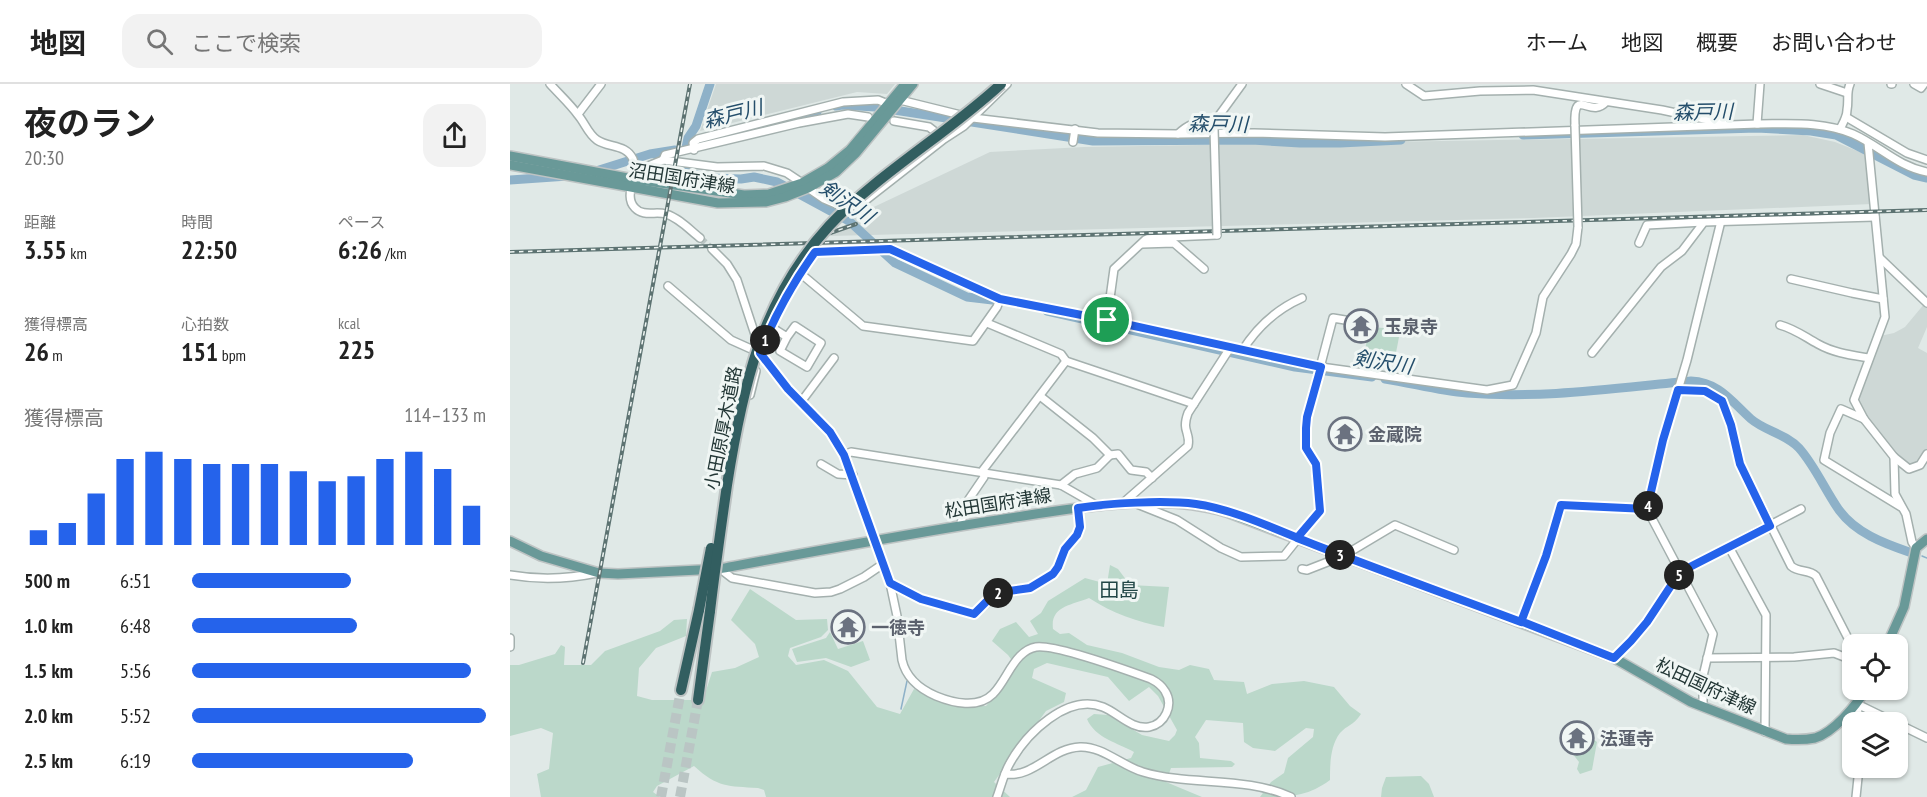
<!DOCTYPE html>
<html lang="ja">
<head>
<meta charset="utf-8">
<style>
  :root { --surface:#fff; --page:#f2f2f2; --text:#222; --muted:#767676; --line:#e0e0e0; --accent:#2563eb }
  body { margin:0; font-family:"PT Sans Narrow","Noto Sans JP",sans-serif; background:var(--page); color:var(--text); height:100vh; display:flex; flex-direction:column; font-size:22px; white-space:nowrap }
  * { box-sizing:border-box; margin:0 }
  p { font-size:20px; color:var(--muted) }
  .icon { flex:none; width:33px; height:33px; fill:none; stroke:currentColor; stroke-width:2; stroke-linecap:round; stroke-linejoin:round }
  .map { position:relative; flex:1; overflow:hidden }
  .sheet { display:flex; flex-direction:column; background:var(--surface); width:510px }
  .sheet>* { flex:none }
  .buttons { position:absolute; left:1332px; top:550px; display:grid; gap:12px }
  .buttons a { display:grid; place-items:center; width:66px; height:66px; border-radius:12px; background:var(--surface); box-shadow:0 2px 4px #0004; font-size:30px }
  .pin { position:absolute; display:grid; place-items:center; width:51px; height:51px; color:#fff; margin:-26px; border:3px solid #fff; border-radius:50%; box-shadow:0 2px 6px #0007 }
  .km { position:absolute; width:30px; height:30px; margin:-15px; border-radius:50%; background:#222; color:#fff; font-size:16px; line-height:30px; text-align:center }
  .round { display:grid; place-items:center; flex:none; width:63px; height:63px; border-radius:18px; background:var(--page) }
  .headline { display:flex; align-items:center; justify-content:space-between; height:102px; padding:0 24px }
  h1 { font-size:33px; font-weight:700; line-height:45px }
  .stats { display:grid; grid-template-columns:repeat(3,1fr); gap:9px; height:102px; padding:6px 24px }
  .stats div { display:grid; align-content:center }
  .stats b { font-size:26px; font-weight:700 }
  .stats small { font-size:16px; font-weight:400 }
  .stats p { font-size:16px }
  .chart { height:168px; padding:12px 24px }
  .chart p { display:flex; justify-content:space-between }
  .chart svg { width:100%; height:108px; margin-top:6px; stroke:var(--accent); stroke-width:6 }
  ul { padding:0 24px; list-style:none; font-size:20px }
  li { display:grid; grid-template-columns:96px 72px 1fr; align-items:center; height:45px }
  li i { height:15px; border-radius:8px; background:var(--accent) }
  header { display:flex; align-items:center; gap:36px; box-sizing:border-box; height:84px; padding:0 30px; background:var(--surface); border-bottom:2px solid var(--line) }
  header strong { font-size:28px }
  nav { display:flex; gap:33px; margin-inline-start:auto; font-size:21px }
  .search { width:420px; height:54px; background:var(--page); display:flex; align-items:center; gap:15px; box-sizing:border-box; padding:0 21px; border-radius:18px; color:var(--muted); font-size:22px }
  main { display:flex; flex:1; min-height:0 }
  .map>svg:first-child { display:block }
  .built { fill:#ced8d6 }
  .green { fill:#bbd8ca }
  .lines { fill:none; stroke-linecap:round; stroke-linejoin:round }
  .stream { stroke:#8eb1c8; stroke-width:1.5 }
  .river { stroke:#8eb1c8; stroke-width:9 }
  .minor-tunnel { stroke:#bac5c4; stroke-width:7; stroke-dasharray:7 3.5; stroke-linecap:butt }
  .highway-tunnel { stroke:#bac5c4; stroke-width:10; stroke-dasharray:10 5; stroke-linecap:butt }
  .minor-casing { stroke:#a4b0ae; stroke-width:10 }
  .major-casing { stroke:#bdc3c3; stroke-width:12 }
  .highway-casing { stroke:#bdc3c3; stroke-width:14 }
  .minor { stroke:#fff; stroke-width:7 }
  .major { stroke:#699998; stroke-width:9 }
  .highway { stroke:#325e60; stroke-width:10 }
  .rail-casing { stroke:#5d7372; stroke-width:4 }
  .rail { stroke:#f0f6f4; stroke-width:1.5; stroke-dasharray:4.5; stroke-linecap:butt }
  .minor-bridge-casing { stroke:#a4b0ae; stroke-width:10; stroke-linecap:butt }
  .highway-bridge-casing { stroke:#bdc3c3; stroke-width:14; stroke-linecap:butt }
  .minor-bridge { stroke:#fff; stroke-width:7 }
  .highway-bridge { stroke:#325e60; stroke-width:10 }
  .route-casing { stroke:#fff; stroke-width:12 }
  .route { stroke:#2563eb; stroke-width:8 }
  .labels { text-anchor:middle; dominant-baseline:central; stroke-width:6; stroke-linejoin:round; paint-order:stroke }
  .street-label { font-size:18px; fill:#233736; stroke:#f0f6f4 }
  .worship-label { font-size:18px; font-weight:bold; fill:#5b616d; stroke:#f0f6f4; text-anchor:start }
  .water-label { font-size:20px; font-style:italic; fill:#244e6b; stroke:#f0f6f4 }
  .neighbourhood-label { font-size:20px; fill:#214646; stroke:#f0f6f4 }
</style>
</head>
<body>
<header>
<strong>地図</strong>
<div class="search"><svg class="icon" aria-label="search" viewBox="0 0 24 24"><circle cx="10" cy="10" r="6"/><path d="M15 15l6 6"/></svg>ここで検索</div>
<nav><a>ホーム</a><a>地図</a><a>概要</a><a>お問い合わせ</a></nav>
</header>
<main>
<section class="sheet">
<div class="headline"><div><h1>夜のラン</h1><p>20:30</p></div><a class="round"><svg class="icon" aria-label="share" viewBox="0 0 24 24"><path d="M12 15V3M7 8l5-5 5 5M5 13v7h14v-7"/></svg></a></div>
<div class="stats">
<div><p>距離</p><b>3.55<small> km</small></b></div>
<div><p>時間</p><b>22:50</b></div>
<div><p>ペース</p><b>6:26<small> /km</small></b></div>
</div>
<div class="stats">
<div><p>獲得標高</p><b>26<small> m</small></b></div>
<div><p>心拍数</p><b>151<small> bpm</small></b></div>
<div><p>kcal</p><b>225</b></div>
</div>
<div class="chart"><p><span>獲得標高</span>114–133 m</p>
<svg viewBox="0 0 160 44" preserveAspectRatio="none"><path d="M5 44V38M15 44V35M25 44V23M35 44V9M45 44V6M55 44V9M65 44V11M75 44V11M85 44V11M95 44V14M105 44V18M115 44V16M125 44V9M135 44V6M145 44V13M155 44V28"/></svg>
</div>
<ul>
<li><b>500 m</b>6:51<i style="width:54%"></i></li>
<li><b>1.0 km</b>6:48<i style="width:56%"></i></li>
<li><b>1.5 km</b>5:56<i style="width:95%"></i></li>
<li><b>2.0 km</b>5:52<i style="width:100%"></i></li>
<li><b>2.5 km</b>6:19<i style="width:75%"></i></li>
</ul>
</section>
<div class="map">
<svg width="1417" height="713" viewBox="0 0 1417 713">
  <rect width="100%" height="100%" fill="#e0e9e7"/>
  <g class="built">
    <path d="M206,0H385L377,10L347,8L190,47Z"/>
    <path d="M1293,51L1325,58L1355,70L1362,120L1024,134L320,152L349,130L480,68L574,63Z"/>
    <path d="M1415,219L1417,220V243L1408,264L1417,269V366L1409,380L1398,381L1386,372L1351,327L1346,314L1370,252L1384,249L1395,243Z"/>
  </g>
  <g class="green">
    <path d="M859,243L874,244L889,253L885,274L880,277L854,273Z"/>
    <path d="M600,481L608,485L620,501L659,503L654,543C627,538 602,529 579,514C562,521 540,522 543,545L550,550L559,549L577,561L612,569L649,583L669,586L680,581L699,585L704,596L734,598L737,610L762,600L794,597L824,603L840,622L851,630C843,642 837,641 830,649C820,662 820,681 820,696C797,713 779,713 750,713L761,698L774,689L778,674L803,653L804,645L796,644L765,667L743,664L734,658L733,639L696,636L685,653L689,659L690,674L721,677L725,680L722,683L661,684L656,698L692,713H562L576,706L588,683L621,674L624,668C608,659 585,654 577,635L584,630L598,631L632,651L659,657L665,651L667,646L648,612L639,603L619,617L598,593L537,579L524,585L522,594L556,609L554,618L536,627L484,698L500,713H256L254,706L248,704C218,702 208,704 184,682L147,702L143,708L150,713H31L27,690L39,685L43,649L31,644L0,652V581H9L45,570L51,561L55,563L54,581H81L95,567L150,547L164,536L177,535L176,552L146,564L129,584L127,612L142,616H193L202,588L225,584L249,573L245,560L221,536L240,505L286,536L317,535L318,546L311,553L280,564L278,572L286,581L314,576L338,587L367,623L390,630L404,605L439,621L476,622L500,594L506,582L498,571L482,557L490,545L506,538L519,553L528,550L520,537L531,529L538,517L575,494L597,500Z"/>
    <path d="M320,548L328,565L353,557L360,576L341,583L316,574L287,578L282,565L316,554Z"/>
    <path d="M1079,652L1087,658L1082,686L1070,690L1067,685L1069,678L1059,665L1064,661L1071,663Z"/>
    <path d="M911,692L919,700L924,713H871L872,704L876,693Z"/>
  </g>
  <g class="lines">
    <g class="stream">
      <path d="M1412,472L1417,474"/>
      <path d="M391,625L397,597"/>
    </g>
    <g class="river">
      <path d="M326,22L332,21L365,23L583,57L742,56L790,59H830L891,56"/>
      <path d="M1013,51L1247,44L1301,47L1326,51L1404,91L1417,94"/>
      <path d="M211,55L307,28"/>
      <path d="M176,64L178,54L186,42L200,0"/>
      <path d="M148,75L170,86L197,94L231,95L244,93L267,98L339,137L385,179L457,213L491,217"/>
      <path d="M86,87L140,70L165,66"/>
      <path d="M0,96L58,92"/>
      <path d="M537,227L785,283L862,293"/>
      <path d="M875,295C902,299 929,307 957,309C1032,315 1105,304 1181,297C1209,298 1222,318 1241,335C1255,347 1276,350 1289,364C1305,382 1315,406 1329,426C1346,449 1373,459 1399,468"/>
    </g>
    <path class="minor-tunnel" d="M190,154L202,165"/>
    <g class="highway-tunnel">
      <path d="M151,713L171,606"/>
      <path d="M170,713L188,616"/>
    </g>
    <g class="minor-casing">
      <g id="minor">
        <path d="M40,0C49,10 60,20 68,31C75,39 78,50 87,56C99,64 116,60 123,75C130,91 112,111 125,124C133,133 146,127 156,130C169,134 180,146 190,154"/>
        <path d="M896,0L914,12L970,7L1023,6L1152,26L1213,39"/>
        <path d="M1250,0L1247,40C1279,40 1313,37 1343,50C1370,62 1387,82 1417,88"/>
        <path d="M1310,0L1337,9"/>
        <path d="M1381,0H1382"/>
        <path d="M1404,0L1411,4L1414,0"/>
        <path d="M390,16L463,34L588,49L668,50C676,42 689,35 700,38L704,44"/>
        <path d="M68,30L91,0"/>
        <path d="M708,33L732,0"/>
        <path d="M1336,33L1397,69L1417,76"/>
        <path d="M384,37L419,43L432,53"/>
        <path d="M1065,42C1063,0 1080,36 1096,18"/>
        <path d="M1330,45C1333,39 1337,33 1337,26C1339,16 1336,9 1340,0"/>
        <path d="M668,50L744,49L875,53L1248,40"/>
        <path d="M563,58L565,45"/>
        <path d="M1358,59L1375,233L1344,316L1354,335L1384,373L1385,410L1396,430L1402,458L1406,464"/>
        <path d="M184,66L183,59L188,55L333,18L368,16L378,20"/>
        <path d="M153,76L155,71L289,39L338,30L358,33"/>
        <path d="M126,87L153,76L207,83L254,82L277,89L292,99"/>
        <path d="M298,104L314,115L342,127L434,55L454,42L497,0"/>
        <path d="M1129,159L1137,141L1194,138"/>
        <path d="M632,160L664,159L694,185"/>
        <path d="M202,165L217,180L227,196L251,269L278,305L320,348L334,371L380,499L387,532L392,576C396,594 410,605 426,612C443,619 468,625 483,610C494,599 499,583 510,572C514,568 520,564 526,563C545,560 619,587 641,595C647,598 652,602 655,607C664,621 655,640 639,643C622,646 608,629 593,623C557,609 516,650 500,679C494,689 491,702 487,713"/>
        <path d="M1370,174L1417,219"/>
        <path d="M290,189L353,242L463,257L487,223L490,215"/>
        <path d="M1281,195L1342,209L1373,215"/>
        <path d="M158,202L221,256L250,269"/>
        <path d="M273,218L290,189L305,168L380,165L490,215L597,236L811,283L977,306L1003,301L1026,249L1033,213L1061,170L1066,160L1068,143"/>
        <path d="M597,236L604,185L635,156L639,154L707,151"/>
        <path d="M477,239L551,270L556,277L684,320"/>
        <path d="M1270,241C1285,245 1295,253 1308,260C1324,269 1341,271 1359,274"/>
        <path d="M261,243L277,253L285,242L311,259L297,283L270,267L277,253"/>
        <path d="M732,267C747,243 767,225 792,214"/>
        <path d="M1082,269L1151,183L1172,167L1194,138L1365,133"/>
        <path d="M1168,306L1195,307L1212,317L1221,341L1230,380L1281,482C1289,489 1299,485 1306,492L1342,562"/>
        <path d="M240,311L246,287"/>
        <path d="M530,312L583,354L600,371L608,370L621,386L636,388L642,394"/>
        <path d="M291,318L324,274"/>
        <path d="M1354,335L1331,325L1320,349L1314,376L1391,423"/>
        <path d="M334,371L341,368L551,401L586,421"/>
        <path d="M1384,373L1399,385L1410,381L1417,370"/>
        <path d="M311,380L328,390L343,391"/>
        <path d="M551,401L565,390L587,384L600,371"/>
        <path d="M613,419L678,362C681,348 671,348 678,329L720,264"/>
        <path d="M627,420L667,436L711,464L731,473L774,472L810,427L805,379L796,364V344L797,333L823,234L841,237"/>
        <path d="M450,442L457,418L474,393L473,386L556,277"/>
        <path d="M1219,463L1256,531L1255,648"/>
        <path d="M209,484L222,494L305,509L321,508L330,505L354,493L373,480"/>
        <path d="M792,485L797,486L833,472L885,441L944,466"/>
        <path d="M0,491C29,496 58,495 87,489"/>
        <path d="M380,499L411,515L464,530L478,518L485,509L520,504L543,490L548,483L555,465L567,451L570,443L568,424"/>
        <path d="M1011,538L1036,472L1051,421L1137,425"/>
        <path d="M0,554V563"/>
        <path d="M1104,574L1121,557L1137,538L1170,488L1291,425"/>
        <path d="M1197,574L1284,573L1324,569L1342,576"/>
        <path d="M1193,623V592L1203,550L1137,425L1153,356L1177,276L1211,137"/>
        <path d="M1349,639L1347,620L1417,654"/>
        <path d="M495,690C524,694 541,664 570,663C592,662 612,682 633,688C680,702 736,692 781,713"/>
        <path d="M1346,713L1349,684"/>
      </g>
    </g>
    <g class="major-casing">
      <g id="major">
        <path d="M0,72L123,95L234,111L259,110L292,99L318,84L340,66L395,0"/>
        <path d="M0,81L208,119L256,118L275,113L298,104L326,88L346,69L403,0"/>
        <path d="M0,457L31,472L89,489L108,490L209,485C306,467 402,449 500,434C565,424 652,408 716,428L1104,574L1181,618L1276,655C1286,656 1295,656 1305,654C1323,649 1346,622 1355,606"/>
        <path d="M1377,561L1394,523L1406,464L1417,455"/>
      </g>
    </g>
    <g class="highway-casing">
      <g id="highway">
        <path d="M171,606L189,526"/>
        <path d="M188,616L200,527"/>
      </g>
    </g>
    <use href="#minor" class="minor"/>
    <use href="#major" class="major"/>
    <use href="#highway" class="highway"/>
    <g class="rail-casing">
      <g id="rail">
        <path d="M303,155L346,140"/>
        <path d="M0,168L1417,126"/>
        <path d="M73,579L180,0"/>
      </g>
    </g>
    <use href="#rail" class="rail"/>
    <g class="minor-bridge-casing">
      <g id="minor-bridge">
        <path d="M1065,42L1068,143"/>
        <path d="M704,44L707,151"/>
      </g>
    </g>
    <g class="highway-bridge-casing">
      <g id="highway-bridge">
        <path d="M189,526L201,464"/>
        <path d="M200,527C205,485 211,443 217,401C232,305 251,216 319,142C368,90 437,50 491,0"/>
      </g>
    </g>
    <use href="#minor-bridge" class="minor-bridge"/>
    <use href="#highway-bridge" class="highway-bridge"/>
  </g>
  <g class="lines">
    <g class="route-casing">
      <path id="route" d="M597,236L490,215L380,165L305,168C282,200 264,233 250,269L278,305L320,348L334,371L380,499L411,515L464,530L485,509L520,504L543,490L548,483L555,465L567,451L570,443L568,424C600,419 654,416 686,420C727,426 771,448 810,463C877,489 944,513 1011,538L1036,472L1051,421L1137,425L1153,356L1168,306L1195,307L1212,317L1221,341L1230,380L1260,442L1170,488L1137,538L1121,557L1104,574L1013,538H1011C936,510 862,483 787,454L810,427L806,380L796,364V344L797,333L811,283L597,236"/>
    </g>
    <use href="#route" class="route"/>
  </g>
  <defs>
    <g id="temple-ring" transform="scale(1.725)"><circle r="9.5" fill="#f0f6f4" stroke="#6b7280" stroke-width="1.5"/><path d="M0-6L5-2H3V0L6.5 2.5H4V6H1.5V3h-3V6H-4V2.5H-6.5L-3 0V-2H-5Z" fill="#6b7280"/></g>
  </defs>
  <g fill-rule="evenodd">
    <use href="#temple-ring" x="851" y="242"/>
    <use href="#temple-ring" x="835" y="350"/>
    <use href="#temple-ring" x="338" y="543"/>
    <use href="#temple-ring" x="1067" y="654"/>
  </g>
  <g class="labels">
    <g class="street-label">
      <text transform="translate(172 94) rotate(9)">沼田国府津線</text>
      <text transform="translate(213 344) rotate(-79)">小田原厚木道路</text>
      <text transform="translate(488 419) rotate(-9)">松田国府津線</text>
      <text transform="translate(1196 602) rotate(25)">松田国府津線</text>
    </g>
    <g class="worship-label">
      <text x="874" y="242">玉泉寺</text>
      <text x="858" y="350">金蔵院</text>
      <text x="361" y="543">一徳寺</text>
      <text x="1090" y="654">法蓮寺</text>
    </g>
    <g class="water-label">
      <text transform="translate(1193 28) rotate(-1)">森戸川</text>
      <text transform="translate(223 30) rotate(-14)">森戸川</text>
      <text transform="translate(708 40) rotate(1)">森戸川</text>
      <text transform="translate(337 118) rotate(34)">剣沢川</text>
      <text transform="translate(873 278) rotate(9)">剣沢川</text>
    </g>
    <g class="neighbourhood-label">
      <text x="609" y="506">田島</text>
    </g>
  </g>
</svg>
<div class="buttons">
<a><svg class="icon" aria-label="locate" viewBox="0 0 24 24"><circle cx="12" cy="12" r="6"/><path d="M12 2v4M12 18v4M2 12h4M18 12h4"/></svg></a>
<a><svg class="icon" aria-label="layers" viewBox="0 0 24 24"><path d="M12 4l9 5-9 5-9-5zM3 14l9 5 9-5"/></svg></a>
</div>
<div class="pin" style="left:597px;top:236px;background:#1e9e55"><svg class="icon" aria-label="arrive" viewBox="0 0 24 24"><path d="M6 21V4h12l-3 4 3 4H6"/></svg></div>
<b class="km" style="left:255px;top:256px">1</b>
<b class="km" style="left:488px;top:509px">2</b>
<b class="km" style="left:830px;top:471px">3</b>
<b class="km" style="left:1138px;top:422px">4</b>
<b class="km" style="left:1169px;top:491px">5</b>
</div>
</main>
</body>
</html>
